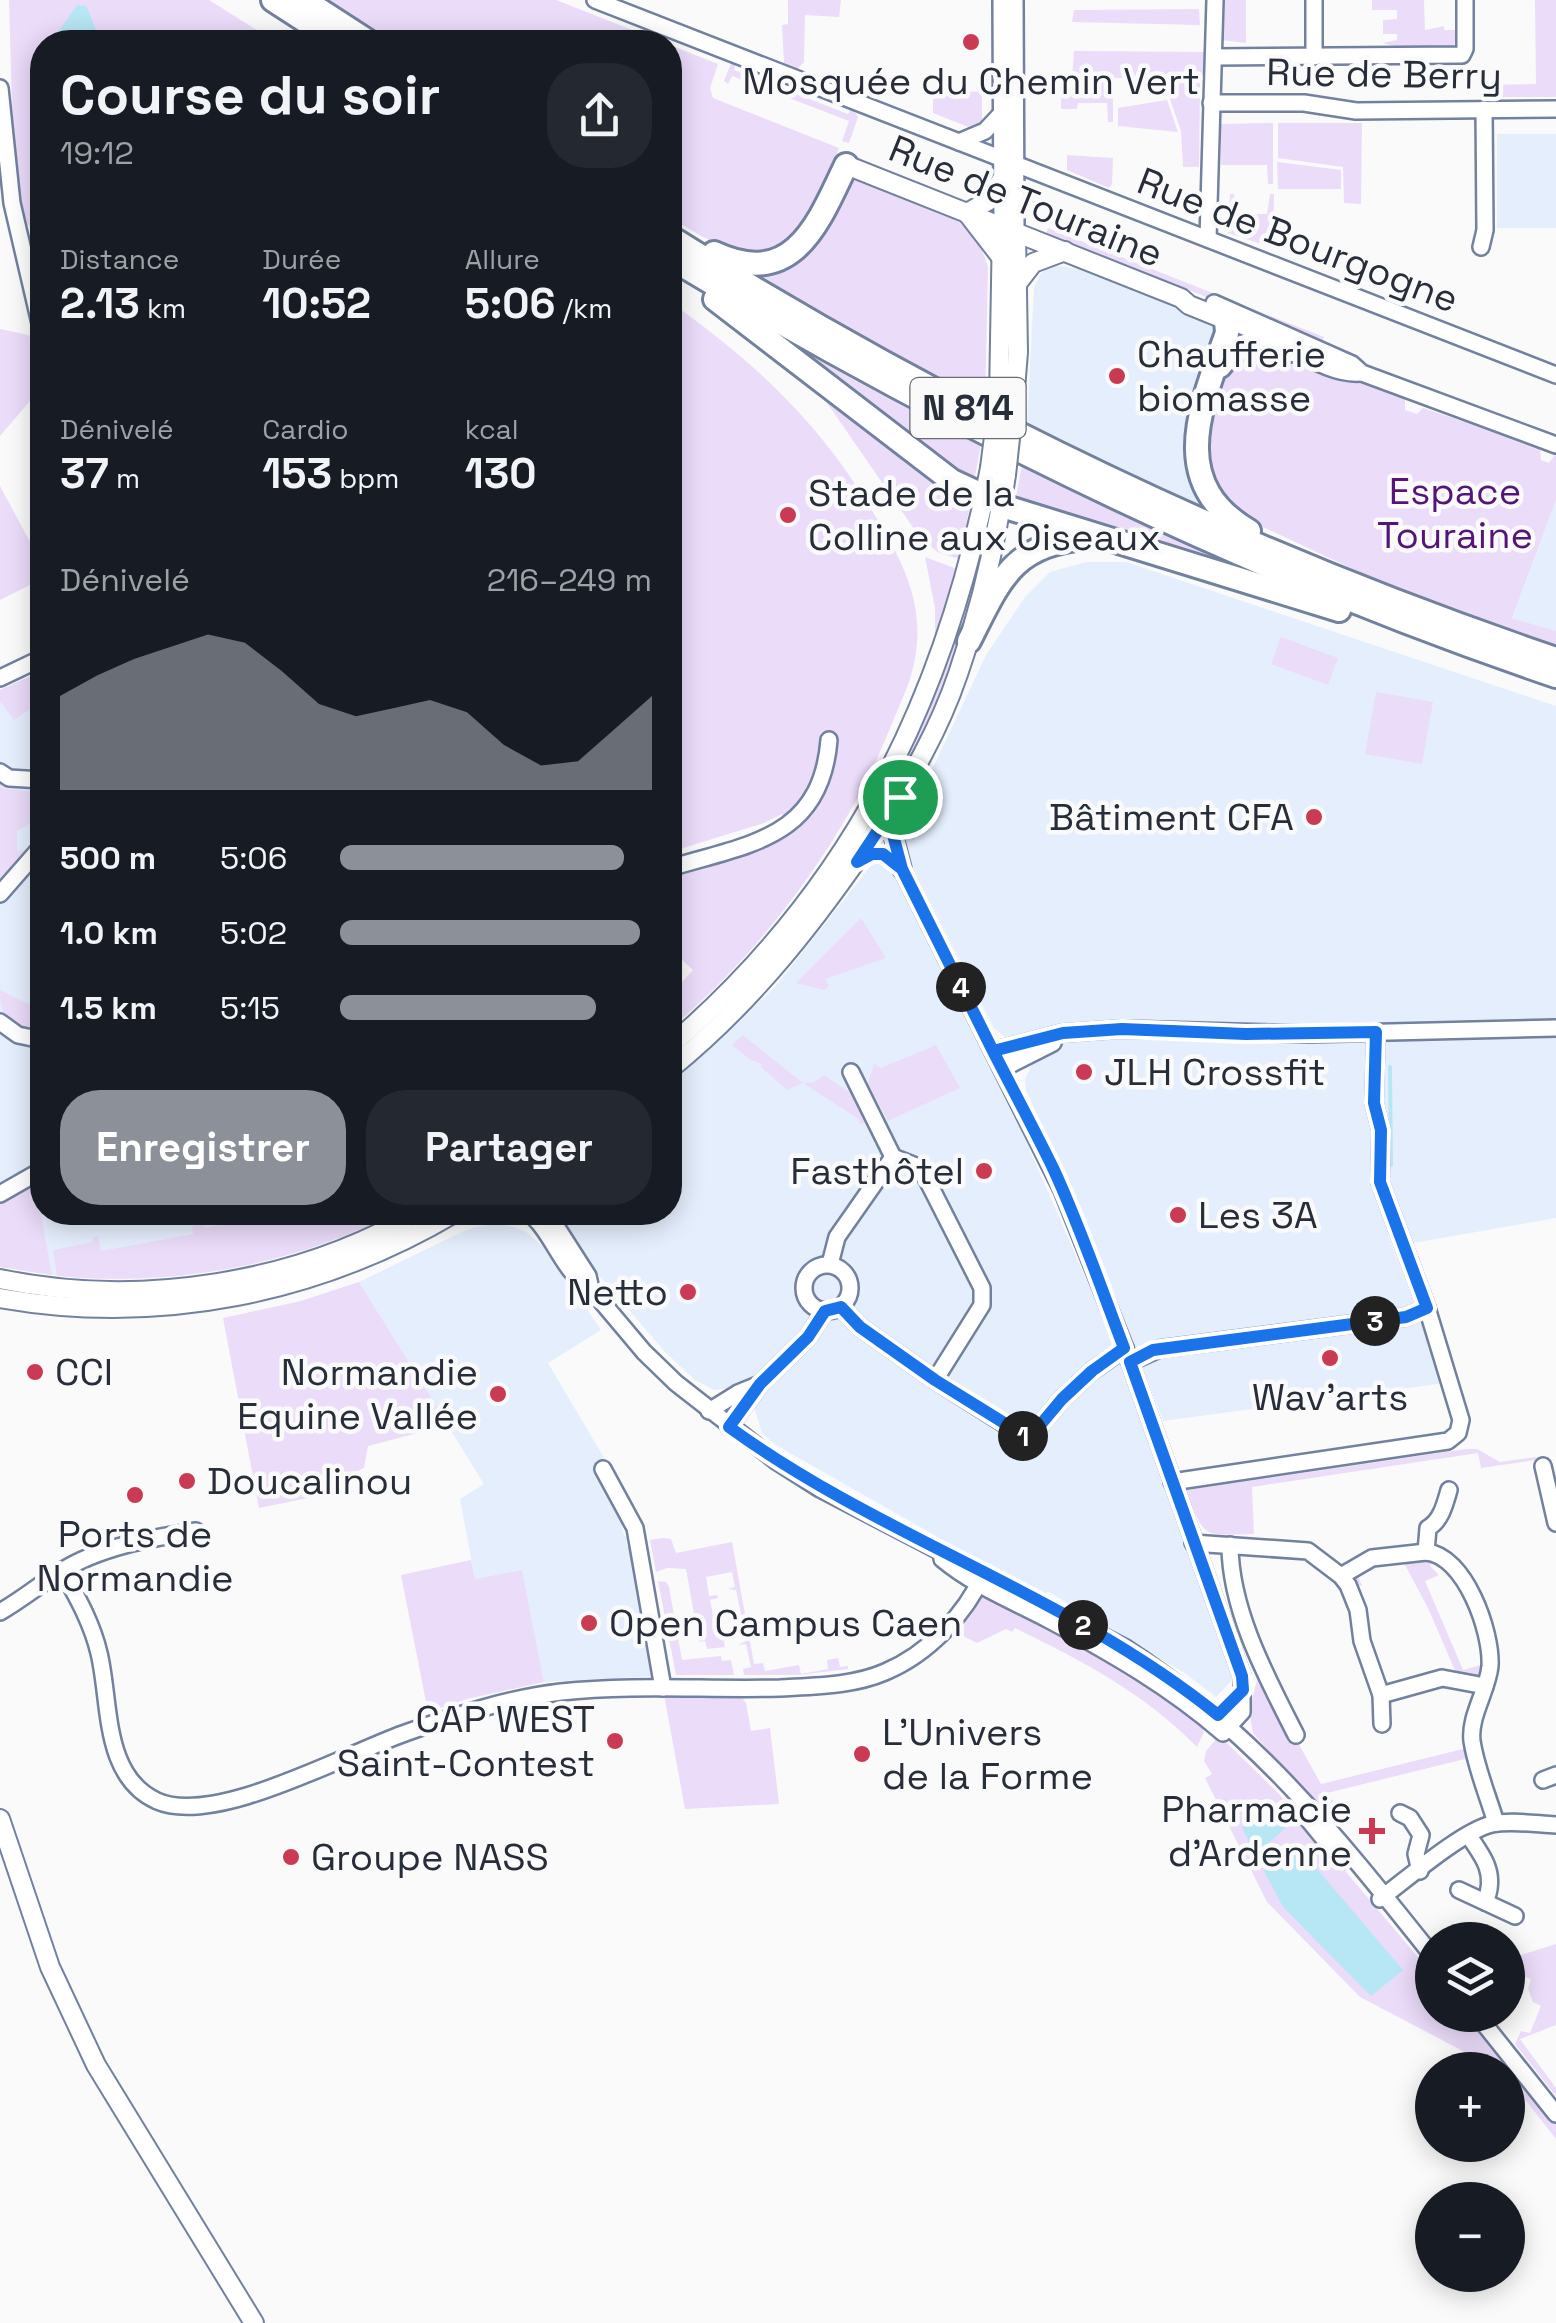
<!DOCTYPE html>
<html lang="fr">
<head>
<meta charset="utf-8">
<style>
  :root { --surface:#171b24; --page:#242831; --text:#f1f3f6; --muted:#9ea1a6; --accent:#8c9099 }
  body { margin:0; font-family:"Space Grotesk",sans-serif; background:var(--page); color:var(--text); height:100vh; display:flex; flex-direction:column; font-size:38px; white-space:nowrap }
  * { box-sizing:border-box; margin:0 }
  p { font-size:32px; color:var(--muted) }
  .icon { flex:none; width:55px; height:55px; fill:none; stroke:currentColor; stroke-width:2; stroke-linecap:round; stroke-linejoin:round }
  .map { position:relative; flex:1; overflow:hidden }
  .sheet { position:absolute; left:30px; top:30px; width:652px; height:1195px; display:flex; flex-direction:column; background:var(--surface); border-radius:40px; box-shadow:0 5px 25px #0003 }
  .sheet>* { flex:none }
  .fabs { position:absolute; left:1415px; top:1922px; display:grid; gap:20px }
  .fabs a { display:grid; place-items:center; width:110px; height:110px; border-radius:50%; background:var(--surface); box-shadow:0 5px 25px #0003; font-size:50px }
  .pin { position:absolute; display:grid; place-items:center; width:85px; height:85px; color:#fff; margin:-42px; border:5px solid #fff; border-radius:50%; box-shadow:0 2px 10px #0007 }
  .km { position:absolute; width:50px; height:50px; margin:-25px; border-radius:50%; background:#222; color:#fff; font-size:28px; line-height:50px; text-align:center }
  .round { display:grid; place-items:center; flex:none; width:105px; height:105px; border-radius:40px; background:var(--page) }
  .overview { display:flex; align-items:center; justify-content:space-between; height:170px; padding:0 30px }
  h1 { font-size:55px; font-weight:700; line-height:75px }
  .stats { display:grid; grid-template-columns:repeat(3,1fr); gap:15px; height:170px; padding:10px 30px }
  .stats div { display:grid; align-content:center }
  .stats b { font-size:42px; font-weight:700 }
  .stats small { font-size:28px; font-weight:400 }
  .stats p { font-size:28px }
  .chart { height:280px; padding:20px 30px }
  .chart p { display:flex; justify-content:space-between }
  .chart svg { width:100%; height:180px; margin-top:10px; fill:var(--accent); opacity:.7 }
  .primary-button { display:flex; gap:20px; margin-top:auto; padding:20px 30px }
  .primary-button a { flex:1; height:115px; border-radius:40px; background:var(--accent); color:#fff; font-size:40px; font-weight:700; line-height:115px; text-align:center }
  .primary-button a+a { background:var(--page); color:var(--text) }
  ul { padding:0 30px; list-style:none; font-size:32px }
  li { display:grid; grid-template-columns:160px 120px 1fr; align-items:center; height:75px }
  li i { height:25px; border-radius:12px; background:var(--accent) }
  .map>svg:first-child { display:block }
  .built { fill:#e5eefd }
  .green { fill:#ebdcfa }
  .water { fill:#b7e6f4 }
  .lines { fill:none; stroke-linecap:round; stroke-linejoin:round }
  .stream { stroke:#b7e6f4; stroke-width:4 }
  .minor-casing { stroke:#72819e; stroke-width:20 }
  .major-casing { stroke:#72819e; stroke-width:22 }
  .highway-casing { stroke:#72819e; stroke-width:28 }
  .minor { stroke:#fff; stroke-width:15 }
  .major { stroke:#fff; stroke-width:18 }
  .highway { stroke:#fff; stroke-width:22 }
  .major-bridge-casing { stroke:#72819e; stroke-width:22; stroke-linecap:butt }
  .major-bridge { stroke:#fff; stroke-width:18 }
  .route-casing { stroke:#fff; stroke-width:20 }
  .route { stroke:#1a73e8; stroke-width:12 }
  .poi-dot { fill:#ca3a52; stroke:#fafafa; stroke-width:4 }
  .labels { text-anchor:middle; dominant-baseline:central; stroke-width:9; stroke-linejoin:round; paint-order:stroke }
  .shield { fill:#fafafa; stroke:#666b74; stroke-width:2.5 }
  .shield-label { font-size:35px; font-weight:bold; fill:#272e3a }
  .street-label { font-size:38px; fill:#272e3a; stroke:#fafafa }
  .poi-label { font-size:38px; fill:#272e3a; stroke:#fafafa; text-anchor:start }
  .park-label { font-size:38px; fill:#54157a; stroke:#fafafa }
</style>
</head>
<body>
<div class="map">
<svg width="1556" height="2323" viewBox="0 0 1556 2323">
  <rect width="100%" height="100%" fill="#fafafa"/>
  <g class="built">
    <rect x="1497" y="134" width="59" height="94"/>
    <path d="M1053,265L1079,269L1210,320L1219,327L1218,338L1184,434V460L1202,506L1027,425L1034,288L1041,273Z"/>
    <path d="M1556,500V631L1512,618Z"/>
    <path d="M1086,562H1126L1556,706V1218L1413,1243L1388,1235L1445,1383L1163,1421L1109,1278L1026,1090L1025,1079L1034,1061L994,1028L903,847L907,823L986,655L1025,597L1050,572Z"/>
    <path d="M42,671V1212L395,1213L345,1235L309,1247L204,1272L121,1279L52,1275L0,1267V690Z"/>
    <path d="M883,862L896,869L995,1070L1109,1332L1234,1678L1216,1697L1186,1674L1049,1592L1040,1595L776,1445L762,1433L755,1410L731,1388L714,1390L695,1380L666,1353L596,1272L559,1215L560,1212H670V1080L704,1053L774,988L873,863Z"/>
    <path d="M498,1222L525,1231L547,1250L601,1330L548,1363L609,1466L624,1535L630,1540L626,1541L627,1546H631L655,1676L544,1682L522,1571L475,1579L460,1499L484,1484L359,1282L466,1230Z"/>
  </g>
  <g class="green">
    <path d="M9,0H209L276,42H42V275L32,228L22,220L12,107Z"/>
    <path d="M329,0H556L663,42H396Z"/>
    <path d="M788,0H841L839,17L805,15L804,62L797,69L784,63L782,25L788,24Z"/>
    <path d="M1222,0H1246V43L1222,40Z"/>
    <path d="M1372,0H1424L1425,30L1444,26V30H1457L1454,47L1404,49L1383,43L1397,40V34H1383V20L1397,19V10H1372Z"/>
    <path d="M1535,0H1556V97H1486V85L1536,84Z"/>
    <path d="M1199,9L1200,25L1072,22L1074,10Z"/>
    <path d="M670,45L718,64L710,88L713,98L839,148C830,170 824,195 812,215C775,280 718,248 670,217Z"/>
    <path d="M1074,51L1204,52V78H1072Z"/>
    <path d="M732,61L736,62L734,70L848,114L852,108L858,117L849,143L842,141L849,121L732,76L728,84L724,81Z"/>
    <path d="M1066,82H1113V122H1108L1107,103H1078L1077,109H1061V88Z"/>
    <path d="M1164,82L1200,83L1199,167H1183L1181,131Z"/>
    <path d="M933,90L982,92V121L971,128L933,113Z"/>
    <path d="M1167,100L1178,132L1118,126V108Z"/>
    <path d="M1273,123V184H1268L1267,165H1221V124Z"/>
    <path d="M1278,123H1362L1361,204L1344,203L1343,167L1278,158Z"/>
    <path d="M1067,155L1113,158L1112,184L1109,188L1067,170Z"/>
    <path d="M1277,162L1341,170V189H1278Z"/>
    <path d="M859,180L951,215L979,241L988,267L985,408L798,305L743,269H765L846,183Z"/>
    <path d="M1230,194H1234L1237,214H1267L1270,194H1274L1273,248L1228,233Z"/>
    <path d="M1048,228L1324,337L1321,346L1270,322L1046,234Z"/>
    <path d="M670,302C755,362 821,424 874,514C909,571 931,618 908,685C894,718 881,752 865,784C816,877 750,961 670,1029V984L676,989L693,970L670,949L673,945L670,942V874L779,840L803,820L813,785L786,821L782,814L764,823L670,852Z"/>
    <path d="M741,313L929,419L981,444L960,559L939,553L921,539L825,400Z"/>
    <path d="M0,329L29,335L42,375V387L0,436Z"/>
    <path d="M1262,347L1405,399V410L1417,414L1423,408L1540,447L1541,460L1549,463L1556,453V500L1512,618L1556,631V644L1400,591L1246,519L1218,491L1203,446L1222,371Z"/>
    <path d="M1022,465L1292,587L1015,502Z"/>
    <path d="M0,486L42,564V579L0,600Z"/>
    <path d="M925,557L957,569L937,636H935V608Z"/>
    <path d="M982,567C961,637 940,706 905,771C884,809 859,846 836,883L973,571Z"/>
    <path d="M1281,637L1338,658L1328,685L1271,664Z"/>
    <path d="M42,671V701L14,720L0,701V690Z"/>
    <path d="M1376,692L1433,702L1422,764L1365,754Z"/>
    <path d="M0,781H3L1,787L6,789L42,793V838L39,835L36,820L17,831V851L29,850L0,886Z"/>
    <path d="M861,918L886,958L825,979L829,986L824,990L796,983Z"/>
    <path d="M0,990L42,1011V1036C11,1033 0,1019 0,990Z"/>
    <path d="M743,1035L803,1083L815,1082L824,1075L856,1097L866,1123L859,1124L860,1120L803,1083L787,1090L761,1067L762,1064L751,1060L732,1045Z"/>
    <path d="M936,1045L960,1088L888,1121L868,1083L874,1064L881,1068Z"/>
    <path d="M35,1182L52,1275L0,1267V1200Z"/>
    <path d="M296,1213H395C292,1266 171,1287 57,1276L53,1250L93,1242V1237L98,1236L101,1251L193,1234L192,1226L203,1224L205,1228L235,1222V1219L248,1216L249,1222Z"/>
    <path d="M359,1282L448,1425L368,1446L364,1468L347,1476L343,1491L259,1508L223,1318L301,1301Z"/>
    <path d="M1466,1449H1477L1500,1462L1536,1457V1460L1481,1468L1478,1453L1252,1487L1254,1534C1202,1535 1205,1540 1186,1490Z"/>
    <path d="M663,1538L671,1539L676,1553L732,1542L754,1664L763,1663L765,1671L799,1665L801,1674L828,1669L827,1660L838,1658L840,1667L848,1666V1669L798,1675H744L743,1669L751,1667L746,1644L738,1645L746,1641L742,1617L733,1618L741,1614L736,1590L728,1589L735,1587L732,1572L706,1577L709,1596L717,1595L718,1598L710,1600L714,1620H720L725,1647L707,1649L705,1641L699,1642L686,1569L667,1568L656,1572L650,1540Z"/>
    <path d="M1429,1557L1435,1560L1430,1566L1439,1575L1425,1581L1463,1670L1481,1665V1680L1457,1675L1428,1608L1404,1563L1381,1565L1358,1576L1362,1586L1353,1583L1351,1577L1371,1564Z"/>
    <path d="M471,1560L475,1579L522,1570L544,1682L467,1699L428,1712L401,1575Z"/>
    <path d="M658,1581L666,1582L669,1587L682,1660L721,1656L722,1661L731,1660L734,1675H676Z"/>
    <path d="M990,1595L1113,1658L1200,1722L1204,1732L1197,1747C1141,1691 1086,1663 1015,1628L1012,1632L1006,1629L977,1643L955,1632L953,1630L977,1599Z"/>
    <path d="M1259,1673L1321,1784L1467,1748L1469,1758L1327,1793L1348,1820L1332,1823L1253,1733L1249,1710Z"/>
    <path d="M664,1695H740L746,1703L751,1731L770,1728L779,1804L685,1809Z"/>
    <path d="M1217,1738L1225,1741L1290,1805L1432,1974V2015H1467L1556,2125V2139L1508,2078V2070H1499L1360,1997L1267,1902L1205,1778L1212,1774L1204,1761L1206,1751Z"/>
    <path d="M1556,1944V2025L1520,2039L1556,2088V2096L1515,2044L1521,2031L1530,2033L1541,2006L1533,2002L1528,1989L1531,1979L1508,1970V1959Z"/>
  </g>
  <g class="water">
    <path d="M77,5L86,6L98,34L97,42H51Z"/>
    <path d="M1266,1806L1286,1827L1256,1855L1242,1828Z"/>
    <path d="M1295,1843L1403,1970L1371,1996L1283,1907L1264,1871Z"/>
  </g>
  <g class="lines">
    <path class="stream" d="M1390,1067L1391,1165"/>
    <g class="minor-casing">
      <g id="minor">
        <path d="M595,0L1556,375"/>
        <path d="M1001,0L1002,226"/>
        <path d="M1015,0L1016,232"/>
        <path d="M1314,0V57"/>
        <path d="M1214,57L1462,55L1465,49V0"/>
        <path d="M0,88L12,203L42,332"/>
        <path d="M1211,103H1304L1356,111L1556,109"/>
        <path d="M959,142L985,131L1000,115"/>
        <path d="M1208,239L1215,0"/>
        <path d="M1481,247L1485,230L1484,109"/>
        <path d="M1214,303L1352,364L1362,373L1556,445"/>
        <path d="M1226,320C1244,327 1262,333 1279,342C1303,354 1331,375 1360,373"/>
        <path d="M0,678L42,658"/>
        <path d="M0,772L9,778L42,780"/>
        <path d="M670,868C748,844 821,839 829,740"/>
        <path d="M902,869L1062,1190L1125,1348L1242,1676V1712L1230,1725L1220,1727"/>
        <path d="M0,894L42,846"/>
        <path d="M0,1022L18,1035L42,1040"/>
        <path d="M993,1051L1063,1033L1122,1029L1307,1034L1556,1028"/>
        <path d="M1002,1069L1053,1043"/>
        <path d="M851,1072L893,1157L921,1168L982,1288V1305L935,1380"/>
        <path d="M0,1194L42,1170"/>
        <path d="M528,1212C554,1233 562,1272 591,1289L644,1352L676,1383L776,1461L820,1489L1124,1647C1254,1731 1337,1836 1432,1955"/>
        <path d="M547,1212L588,1276L590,1285"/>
        <path d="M830,1264L837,1237L893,1157"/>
        <circle cx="827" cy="1288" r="23"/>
        <path d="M841,1307L860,1327L935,1380L1025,1437L1031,1436L1062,1399L1092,1371L1125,1348"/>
        <path d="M1130,1362L1159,1349L1406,1317L1427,1308"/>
        <path d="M709,1411L738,1393L760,1384"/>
        <path d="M729,1427L760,1384L808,1337L825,1311"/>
        <path d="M1543,1466L1556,1523"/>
        <path d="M603,1469L635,1528L663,1688"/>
        <path d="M1172,1482L1448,1441L1458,1433L1461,1420L1427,1308L1380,1182L1381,1130L1374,1103L1376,1032"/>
        <path d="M1449,1490C1445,1504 1441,1521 1428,1528L1426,1552C1465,1555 1492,1632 1490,1666C1488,1690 1469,1716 1472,1741C1476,1768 1488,1796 1496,1823"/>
        <path d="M1193,1543L1308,1551L1341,1576L1348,1585L1358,1610L1362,1641L1381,1695L1382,1724"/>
        <path d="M1230,1545C1230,1610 1267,1678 1296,1735"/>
        <path d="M942,1559C973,1585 1013,1601 1049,1620C1111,1653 1170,1687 1223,1733"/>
        <path d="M62,1570C77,1597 92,1623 99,1653C111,1702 102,1776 157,1801C216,1827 349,1752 408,1732C457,1715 509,1698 561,1692C634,1684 707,1690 780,1688C814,1686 853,1686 885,1672C928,1654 965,1615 984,1573"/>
        <path d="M1341,1576L1372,1558L1426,1552"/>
        <path d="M0,1612C21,1600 39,1585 60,1572C99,1547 151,1538 196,1531"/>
        <path d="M1381,1695L1442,1678L1485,1686"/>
        <path d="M1543,1780L1556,1775"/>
        <path d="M1400,1813L1410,1818L1421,1835L1416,1854L1420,1871"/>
        <path d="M1306,1817L1342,1861"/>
        <path d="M1468,1835C1484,1857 1497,1875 1485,1902"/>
        <path d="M1459,1890L1515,1916"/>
        <path d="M1380,1899C1407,1879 1462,1831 1492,1824C1511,1820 1536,1824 1556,1825"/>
        <path d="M1477,2015L1556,2114"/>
      </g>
    </g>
    <g class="major-casing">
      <g id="major">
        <path d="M846,165L1181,298L1189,305L1226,320"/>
        <path d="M967,213L1001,257"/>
        <path d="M967,213L988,201L1002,179"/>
        <path d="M1016,285L1033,263L1065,251"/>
        <path d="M999,398L1002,226"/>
        <path d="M1014,402L1018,352L1016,232"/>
        <path d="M900,808L892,831L902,869"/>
        <path d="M670,1046C852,890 945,700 990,468"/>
        <path d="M670,1069C754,1001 818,918 878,829C910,780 939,730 958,674C980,610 996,542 1006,475"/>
        <path d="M0,1279C139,1308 296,1284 419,1212"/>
        <path d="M0,1298C159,1326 318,1294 456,1212"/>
        <path d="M0,1819L50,1967L96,2065L254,2323"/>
      </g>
    </g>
    <g class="highway-casing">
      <g id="highway">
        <path d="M273,0L338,42"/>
        <path d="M304,0L369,42"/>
        <path d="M670,237C948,411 1245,554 1556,659"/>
        <path d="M714,253C793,290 818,224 846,165"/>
        <path d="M670,258C952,427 1245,571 1556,676"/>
        <path d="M715,299L952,481L1012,509L1339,610"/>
        <path d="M1226,320L1227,333C1202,404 1165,482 1249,531"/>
        <path d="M1220,366C1239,339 1261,341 1291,350"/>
        <path d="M969,641C1002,576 1012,545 1090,537"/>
      </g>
    </g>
    <use href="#minor" class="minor"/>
    <use href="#major" class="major"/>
    <use href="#highway" class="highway"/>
    <g class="major-bridge-casing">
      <g id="major-bridge">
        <path d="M990,468L999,398"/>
        <path d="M1006,475L1014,402"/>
      </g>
    </g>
    <use href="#major-bridge" class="major-bridge"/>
  </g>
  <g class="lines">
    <g class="route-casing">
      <path id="route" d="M900,797L857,862L872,854H883L902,869L993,1051C1013,1090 1034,1129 1053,1168C1080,1226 1101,1288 1124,1348L1092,1371L1062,1399L1031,1436H1025L935,1380L860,1327L841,1307L825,1311L808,1337L760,1384L729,1427C883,1539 1070,1595 1218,1715L1243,1690L1242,1676L1130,1362L1153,1350L1406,1317L1427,1308L1380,1182L1381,1130L1374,1103L1376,1032L1246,1034L1122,1029L1063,1033L993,1051L902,869L892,831L900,808V797"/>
    </g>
    <use href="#route" class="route"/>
  </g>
  <g class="poi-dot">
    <circle cx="971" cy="42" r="10"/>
    <circle cx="1117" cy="376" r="10"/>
    <circle cx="788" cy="515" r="10"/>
    <circle cx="1314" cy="817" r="10"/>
    <circle cx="1084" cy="1072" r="10"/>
    <circle cx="984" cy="1171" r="10"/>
    <circle cx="1178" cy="1215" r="10"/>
    <circle cx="688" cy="1292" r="10"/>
    <circle cx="1330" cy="1358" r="10"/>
    <circle cx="35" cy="1372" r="10"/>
    <circle cx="498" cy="1394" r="10"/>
    <circle cx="187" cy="1481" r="10"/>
    <circle cx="135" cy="1495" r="10"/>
    <circle cx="589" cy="1623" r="10"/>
    <circle cx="615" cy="1741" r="10"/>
    <circle cx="862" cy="1754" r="10"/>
    <path d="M1367 1816h10v10h10v10h-10v10h-10v-10h-10v-10h10z"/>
    <circle cx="291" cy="1857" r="10"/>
  </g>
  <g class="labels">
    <rect class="shield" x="910.5" y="378" width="115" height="60" rx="8"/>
    <g class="shield-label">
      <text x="968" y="408">N 814</text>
    </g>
    <g class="street-label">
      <text transform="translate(1384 74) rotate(1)">Rue de Berry</text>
      <text transform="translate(1026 201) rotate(22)">Rue de Touraine</text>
      <text transform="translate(1298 240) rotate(21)">Rue de Bourgogne</text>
    </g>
    <g class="poi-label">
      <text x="971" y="81" text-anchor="middle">Mosquée du Chemin Vert</text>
      <text x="1137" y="354">Chaufferie<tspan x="1137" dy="44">biomasse</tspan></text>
      <text x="808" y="493">Stade de la<tspan x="808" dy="44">Colline aux Oiseaux</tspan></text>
      <text x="1294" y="817" text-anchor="end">Bâtiment CFA</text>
      <text x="1104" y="1072">JLH Crossfit</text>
      <text x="964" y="1171" text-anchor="end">Fasthôtel</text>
      <text x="1198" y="1215">Les 3A</text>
      <text x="668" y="1292" text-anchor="end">Netto</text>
      <text x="55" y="1372">CCI</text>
      <text x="478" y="1372" text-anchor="end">Normandie<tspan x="478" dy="44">Equine Vallée</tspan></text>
      <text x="1330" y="1397" text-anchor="middle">Wav'arts</text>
      <text x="207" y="1481">Doucalinou</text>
      <text x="135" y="1534" text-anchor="middle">Ports de<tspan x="135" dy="44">Normandie</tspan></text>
      <text x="609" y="1623">Open Campus Caen</text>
      <text x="595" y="1719" text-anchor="end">CAP WEST<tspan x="595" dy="44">Saint-Contest</tspan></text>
      <text x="882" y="1732">L'Univers<tspan x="882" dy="44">de la Forme</tspan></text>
      <text x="1352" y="1809" text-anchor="end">Pharmacie<tspan x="1352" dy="44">d'Ardenne</tspan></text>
      <text x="311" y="1857">Groupe NASS</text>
    </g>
    <g class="park-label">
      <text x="1455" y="491">Espace<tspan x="1455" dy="44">Touraine</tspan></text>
    </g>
  </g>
</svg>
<div class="fabs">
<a><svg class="icon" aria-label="layers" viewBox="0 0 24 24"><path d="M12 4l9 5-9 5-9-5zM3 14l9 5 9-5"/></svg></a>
<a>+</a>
<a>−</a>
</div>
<div class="pin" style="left:900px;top:797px;background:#1e9e55"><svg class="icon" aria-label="arrive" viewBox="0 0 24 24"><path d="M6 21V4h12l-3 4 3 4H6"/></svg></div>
<b class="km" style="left:1023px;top:1436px">1</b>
<b class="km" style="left:1083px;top:1625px">2</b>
<b class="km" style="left:1375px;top:1321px">3</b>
<b class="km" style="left:961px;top:987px">4</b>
<section class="sheet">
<div class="overview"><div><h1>Course du soir</h1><p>19:12</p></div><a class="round"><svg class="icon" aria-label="share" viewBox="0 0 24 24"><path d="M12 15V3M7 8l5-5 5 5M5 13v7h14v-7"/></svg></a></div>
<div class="stats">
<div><p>Distance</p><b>2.13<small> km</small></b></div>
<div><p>Durée</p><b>10:52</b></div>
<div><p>Allure</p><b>5:06<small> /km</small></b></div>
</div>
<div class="stats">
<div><p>Dénivelé</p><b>37<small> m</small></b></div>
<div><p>Cardio</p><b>153<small> bpm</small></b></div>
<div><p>kcal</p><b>130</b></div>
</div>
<div class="chart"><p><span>Dénivelé</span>216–249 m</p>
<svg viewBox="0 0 160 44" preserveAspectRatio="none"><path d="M0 44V21L10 16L20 12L30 9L40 6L50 8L60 15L70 23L80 26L90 24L100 22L110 25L120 33L130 38L140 37L150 29L160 21V44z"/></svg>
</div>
<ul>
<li><b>500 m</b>5:06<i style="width:91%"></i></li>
<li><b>1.0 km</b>5:02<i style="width:96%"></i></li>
<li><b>1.5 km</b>5:15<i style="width:82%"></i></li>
</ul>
<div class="primary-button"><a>Enregistrer</a><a>Partager</a></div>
</section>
</div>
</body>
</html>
